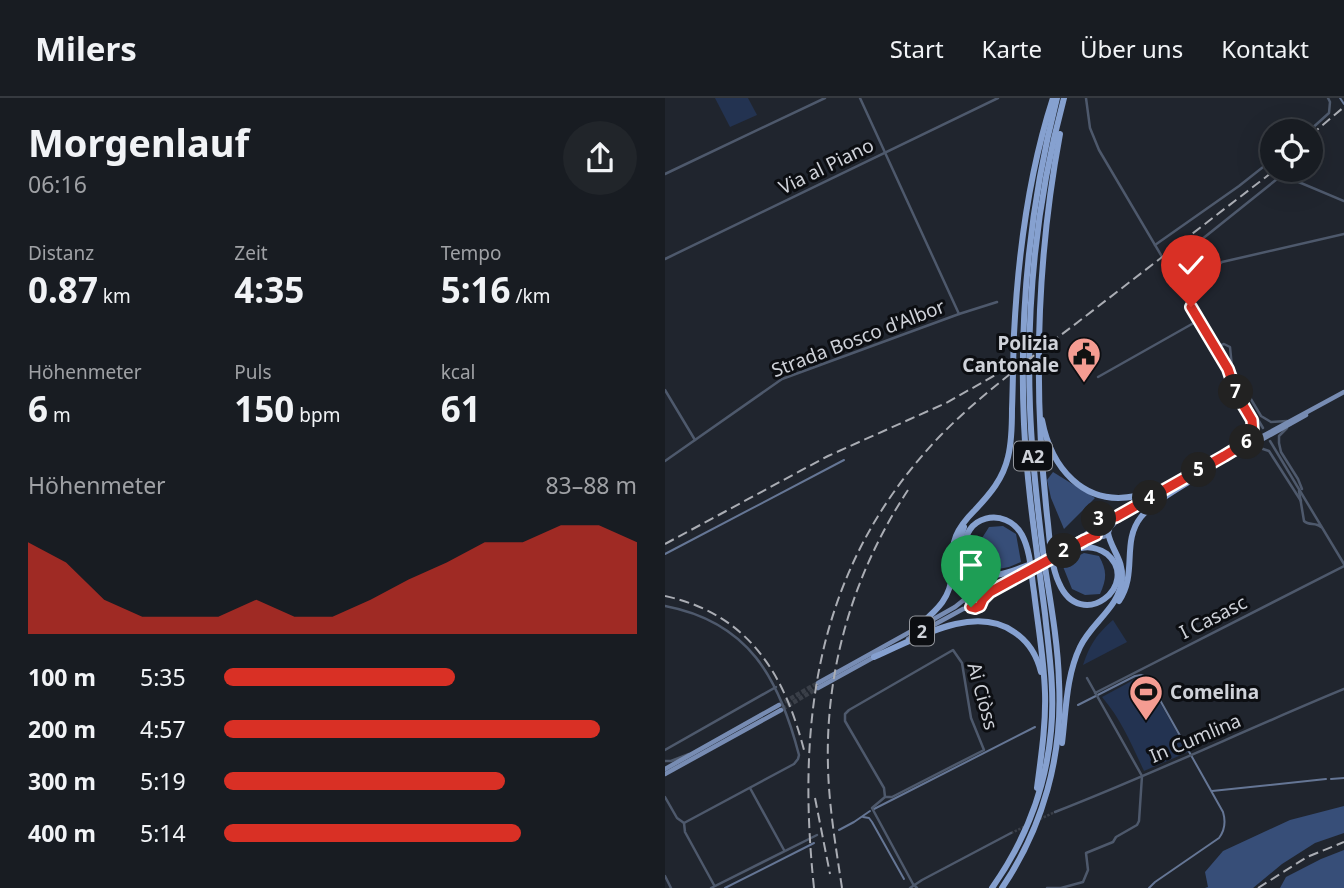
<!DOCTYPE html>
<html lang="de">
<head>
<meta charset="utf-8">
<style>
  :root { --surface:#181c22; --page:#21252a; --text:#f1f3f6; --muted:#9fa1a5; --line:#363a40; --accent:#d93025 }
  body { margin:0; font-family:"Noto Sans",sans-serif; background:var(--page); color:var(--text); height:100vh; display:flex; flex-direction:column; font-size:26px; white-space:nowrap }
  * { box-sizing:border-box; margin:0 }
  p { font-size:23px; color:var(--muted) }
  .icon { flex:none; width:38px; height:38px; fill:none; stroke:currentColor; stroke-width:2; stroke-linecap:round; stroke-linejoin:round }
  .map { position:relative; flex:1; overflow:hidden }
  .sheet { display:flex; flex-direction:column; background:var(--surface); width:665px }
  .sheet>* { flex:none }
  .controls { position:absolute; left:595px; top:21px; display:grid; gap:14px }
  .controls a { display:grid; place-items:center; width:63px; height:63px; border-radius:50%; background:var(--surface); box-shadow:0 7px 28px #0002,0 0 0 2px var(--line); font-size:35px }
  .pin { position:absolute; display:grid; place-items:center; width:60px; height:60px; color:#fff; margin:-72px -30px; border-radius:50% 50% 50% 0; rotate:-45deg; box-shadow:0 0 7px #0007 }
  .pin .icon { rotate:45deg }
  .km { position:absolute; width:35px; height:35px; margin:-18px; border-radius:50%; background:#222; color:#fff; font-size:19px; line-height:35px; text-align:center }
  .round { display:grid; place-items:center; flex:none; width:74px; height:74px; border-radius:37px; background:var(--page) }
  .head { display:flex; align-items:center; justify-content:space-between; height:119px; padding:0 28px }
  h1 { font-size:38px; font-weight:700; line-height:52px }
  .figures { display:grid; grid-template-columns:repeat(3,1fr); gap:10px; height:119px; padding:7px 28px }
  .figures div { display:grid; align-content:center }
  .figures b { font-size:35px; font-weight:700 }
  .figures small { font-size:19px; font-weight:400 }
  .figures p { font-size:19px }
  .chart { height:196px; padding:14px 28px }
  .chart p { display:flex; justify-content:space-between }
  .chart svg { width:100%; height:126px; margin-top:7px; fill:var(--accent); opacity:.7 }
  ul { padding:0 28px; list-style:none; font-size:23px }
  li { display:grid; grid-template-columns:112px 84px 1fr; align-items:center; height:52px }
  li i { height:18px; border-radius:9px; background:var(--accent) }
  header { display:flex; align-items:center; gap:42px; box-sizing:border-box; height:98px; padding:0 35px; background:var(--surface); border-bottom:2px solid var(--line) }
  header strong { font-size:33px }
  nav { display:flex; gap:38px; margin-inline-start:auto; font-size:24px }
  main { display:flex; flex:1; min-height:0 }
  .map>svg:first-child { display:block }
  .green { fill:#233351 }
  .forest { fill:#374e78 }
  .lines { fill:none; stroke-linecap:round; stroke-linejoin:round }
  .stream { stroke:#657695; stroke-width:2 }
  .street-tunnel { stroke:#3a3f48; stroke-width:2.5; stroke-dasharray:2.5 1.5; stroke-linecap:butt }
  .primary-tunnel { stroke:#3a3f48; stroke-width:4.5; stroke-dasharray:4.5 2; stroke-linecap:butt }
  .street { stroke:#4e596c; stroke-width:2.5 }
  .primary { stroke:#778cb3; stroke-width:4.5 }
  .highway { stroke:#86a1d0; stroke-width:6 }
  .rail { stroke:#aaadb4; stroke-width:2; stroke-dasharray:10 5; stroke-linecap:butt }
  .route-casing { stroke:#fff; stroke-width:14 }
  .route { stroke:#d93025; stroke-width:9 }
  .labels { text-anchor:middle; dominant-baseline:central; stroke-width:6; stroke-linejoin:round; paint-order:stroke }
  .shield { fill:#0c0e12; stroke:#94979d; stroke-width:2 }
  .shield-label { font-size:18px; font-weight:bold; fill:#cfd2d9 }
  .street-label { font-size:19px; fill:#cfd2d9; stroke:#0c0e12 }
  .poi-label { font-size:19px; font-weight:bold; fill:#cfd2d9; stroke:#0c0e12; text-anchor:end }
</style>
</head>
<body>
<header>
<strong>Milers</strong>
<nav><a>Start</a><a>Karte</a><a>Über uns</a><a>Kontakt</a></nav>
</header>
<main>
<section class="sheet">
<div class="head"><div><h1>Morgenlauf</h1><p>06:16</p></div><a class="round"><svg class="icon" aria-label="share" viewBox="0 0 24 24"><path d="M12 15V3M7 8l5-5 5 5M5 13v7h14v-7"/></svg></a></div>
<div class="figures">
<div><p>Distanz</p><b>0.87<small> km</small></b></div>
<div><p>Zeit</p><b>4:35</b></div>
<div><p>Tempo</p><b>5:16<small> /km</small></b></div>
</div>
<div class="figures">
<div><p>Höhenmeter</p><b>6<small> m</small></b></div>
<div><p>Puls</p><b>150<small> bpm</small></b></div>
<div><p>kcal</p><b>61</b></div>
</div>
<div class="chart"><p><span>Höhenmeter</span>83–88 m</p>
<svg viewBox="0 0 160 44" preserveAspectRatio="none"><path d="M0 44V12L10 19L20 32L30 38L40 38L50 38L60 32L70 38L80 38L90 32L100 25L110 19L120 12L130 12L140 6L150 6L160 12V44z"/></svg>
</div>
<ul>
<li><b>100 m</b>5:35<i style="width:56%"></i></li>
<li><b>200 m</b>4:57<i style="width:91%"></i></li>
<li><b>300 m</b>5:19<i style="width:68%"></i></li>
<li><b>400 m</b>5:14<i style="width:72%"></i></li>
</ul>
</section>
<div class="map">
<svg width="679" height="790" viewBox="0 0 679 790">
  <rect width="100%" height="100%" fill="#20252e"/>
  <g class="green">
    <path d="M50,0H83L92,17L65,29Z"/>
    <path d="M448,522L462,544L418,567C425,546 432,536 448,522Z"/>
    <path d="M474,579L482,582L523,654L479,673C467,647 456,621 437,599Z"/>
  </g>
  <g class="forest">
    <path d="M388,374L430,400L399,431L386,400L382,382Z"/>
    <path d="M338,428L351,436L356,464L344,469L328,472C304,456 311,450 324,429Z"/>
    <path d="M419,455L434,458C442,473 442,480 435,496L420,497L407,491L397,466Z"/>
    <path d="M679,708V735L650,745L617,766L588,790H540L543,789L540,774L558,753L625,722Z"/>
    <path d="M679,752V790H615L621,779L656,761Z"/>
  </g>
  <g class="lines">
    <g class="stream">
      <path d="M675,0L679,6"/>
      <path d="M0,456L179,362"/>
      <path d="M413,607L470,578L476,577L482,579L558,714C561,724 560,732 554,740L490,784L484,790"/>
      <path d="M666,681L679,680"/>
      <path d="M547,693L661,681"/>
      <path d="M209,711L370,629"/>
      <path d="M198,719L204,720L207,724L239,781"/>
      <path d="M174,732L189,724L205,713"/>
      <path d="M60,790L149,745"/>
    </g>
    <g class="street-tunnel">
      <path d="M375,721L390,714"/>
      <path d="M346,735L359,729"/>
    </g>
    <g class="primary-tunnel">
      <path d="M114,607L153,585"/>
      <path d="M117,611L153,590"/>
    </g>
    <g class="street">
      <path d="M195,0L294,216"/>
      <path d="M421,0L425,30L434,52L598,330"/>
      <path d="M644,33L664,15L665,4L663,0"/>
      <path d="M0,76L160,0"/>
      <path d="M490,147L574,88L607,62"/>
      <path d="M0,161L333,0"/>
      <path d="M503,171L531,146L617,77L679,103"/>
      <path d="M519,196L557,164L679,136"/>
      <path d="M551,249L559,246L565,249L567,269"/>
      <path d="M568,271L596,318L606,324L622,323"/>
      <path d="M565,278C567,285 570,292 573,298C585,319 600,333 573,349"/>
      <path d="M433,279L534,222"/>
      <path d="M0,292L30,342"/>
      <path d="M622,330L614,338V345L616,354L633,381L637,391"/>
      <path d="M605,343L679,466"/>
      <path d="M575,356L592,349L604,353L636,403"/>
      <path d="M0,363L117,281L294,216L332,204"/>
      <path d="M634,393L639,423C644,428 651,424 656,429"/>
      <path d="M0,508C84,524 114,580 134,657L133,661L129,666L19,725"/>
      <path d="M430,595L679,468"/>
      <path d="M0,652L111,589"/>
      <path d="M0,663H6L24,656"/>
      <path d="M85,690L119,752"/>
      <path d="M0,699L12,720L19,725L20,734L49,787"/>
      <path d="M220,699L219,690L180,623V616L184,612L288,552L297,565L306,620L319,652L227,699H220L207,710L248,786L252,790"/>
      <path d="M390,714C488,676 582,631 679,591"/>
      <path d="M0,778L6,790"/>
      <path d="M46,790L152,737"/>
      <path d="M245,790L257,782L346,735"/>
      <path d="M382,790H396L418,784L423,772L421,755L448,744L451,739L472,727L474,723L477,678L422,580"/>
    </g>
    <g class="primary">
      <path d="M537,371L679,294"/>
      <path d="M530,379L641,317"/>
      <circle cx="436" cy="430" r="9"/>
      <path d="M441,422L451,419L502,390"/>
      <path d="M445,430L453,422L498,397"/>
      <path d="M404,450L431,437"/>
      <path d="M385,456L421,436L428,429"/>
      <path d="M314,493L323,490L353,474"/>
      <path d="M318,501L327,493L375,467"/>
      <path d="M260,526L290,509L300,501"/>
      <path d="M243,541L298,511L315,508L318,501L313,493H306L302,497L301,503L306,509"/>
      <path d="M153,585L252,530"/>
      <path d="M153,590L211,558"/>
      <path d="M0,671L114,607"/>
      <path d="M0,676L116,612"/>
    </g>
    <g class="highway">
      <path d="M377,322C386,369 418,409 471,398C494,393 516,380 537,371"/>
      <path d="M299,429C287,462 303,466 304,494"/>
      <path d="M380,463C392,459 404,451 416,450C425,448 435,451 442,456C477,486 416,536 394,485C386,468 385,445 383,426C368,296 371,165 395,36"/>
      <path d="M367,466C349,471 329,485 311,470C306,466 302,460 301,453C295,418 341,407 357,437C366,454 366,476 369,494C373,528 379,561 380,595C381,627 376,659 372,690"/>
      <path d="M454,503C473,475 456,444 476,419C487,405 514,390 530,380"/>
      <path d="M251,530C269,514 286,502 287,475C287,462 286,450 291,438C295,428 302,420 310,412C325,396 338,381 343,359C347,343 347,327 347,311C348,286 348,261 349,236C353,156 363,77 388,0"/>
      <path d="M209,559C249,542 308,505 349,534C363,543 372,558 376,574"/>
      <path d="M397,645C401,614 401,578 415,549C426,525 455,509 457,481C459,463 446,451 443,435"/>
      <path d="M327,790C360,743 381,690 386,633C390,593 384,555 380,516C372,453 362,390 359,326C354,217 365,106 392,0"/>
      <path d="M337,790C378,729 398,658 394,584C393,546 386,507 380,469C373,416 367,363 365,310C361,207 372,100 399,0"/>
    </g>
    <g class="rail">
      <path d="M646,37L679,9"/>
      <path d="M0,446L163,358L281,305L334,275"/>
      <path d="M0,498C83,516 119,575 139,652"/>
      <path d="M150,700L165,776"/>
      <path d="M149,790C131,620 152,467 275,338C317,295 366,260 413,224C479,173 545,122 610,72"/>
      <path d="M177,790C171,750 164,709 163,669C160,570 189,474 243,392"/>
      <path d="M593,790L642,759L679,744"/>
    </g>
  </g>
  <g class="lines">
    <g class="route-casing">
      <path id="route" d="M306,509L310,510L315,508L318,501L325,494L420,442L431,437L428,429L432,422C438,420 444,421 451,419L559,358L582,344L588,335L587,322L571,295L563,271L526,209"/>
    </g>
    <use href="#route" class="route"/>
  </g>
  <defs>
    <g id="civic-pin" transform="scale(1.75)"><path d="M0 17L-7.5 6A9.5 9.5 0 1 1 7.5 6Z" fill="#f59c92" stroke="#0c0e12"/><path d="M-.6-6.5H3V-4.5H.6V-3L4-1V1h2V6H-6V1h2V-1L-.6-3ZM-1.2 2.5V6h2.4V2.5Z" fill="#111"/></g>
    <g id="stadium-pin" transform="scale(1.75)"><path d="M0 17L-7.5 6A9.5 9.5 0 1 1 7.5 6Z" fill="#f59c92" stroke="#0c0e12"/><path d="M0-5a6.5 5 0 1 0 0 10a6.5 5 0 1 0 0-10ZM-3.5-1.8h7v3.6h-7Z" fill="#111"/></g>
  </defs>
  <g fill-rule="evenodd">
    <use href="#civic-pin" x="419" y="256"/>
    <use href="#stadium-pin" x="481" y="594"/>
  </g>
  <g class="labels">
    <g class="shield">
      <rect x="349" y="343.5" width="38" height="29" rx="5"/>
      <rect x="245" y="518.5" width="24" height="29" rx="5"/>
    </g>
    <g class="shield-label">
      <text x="368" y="358">A2</text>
      <text x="257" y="533">2</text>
    </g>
    <g class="street-label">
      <text transform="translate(161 68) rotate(-26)">Via al Piano</text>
      <text transform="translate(193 240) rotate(-21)">Strada Bosco d'Albor</text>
      <text transform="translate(548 519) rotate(-27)">I Casasc</text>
      <text transform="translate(318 598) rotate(75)">Ai Ciòss</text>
      <text transform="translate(530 640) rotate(-23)">In Cumlina</text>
    </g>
    <g class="poi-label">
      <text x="394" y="245">Polizia<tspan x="394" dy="22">Cantonale</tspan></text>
      <text x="505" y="594" text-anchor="start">Comelina</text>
    </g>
  </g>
</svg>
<div class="controls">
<a><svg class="icon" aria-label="locate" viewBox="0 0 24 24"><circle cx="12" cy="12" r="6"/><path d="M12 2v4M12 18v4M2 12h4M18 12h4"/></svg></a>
</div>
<div class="pin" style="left:306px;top:509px;background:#1e9e55"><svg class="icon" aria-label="arrive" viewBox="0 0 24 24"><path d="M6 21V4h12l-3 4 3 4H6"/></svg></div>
<div class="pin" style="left:526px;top:209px;background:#d93025"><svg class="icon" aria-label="check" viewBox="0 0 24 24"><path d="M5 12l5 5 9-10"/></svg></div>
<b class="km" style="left:399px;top:453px">2</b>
<b class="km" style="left:434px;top:421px">3</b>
<b class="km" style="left:485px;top:400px">4</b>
<b class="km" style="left:534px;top:372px">5</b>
<b class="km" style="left:582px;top:344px">6</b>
<b class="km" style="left:571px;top:294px">7</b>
</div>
</main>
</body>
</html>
